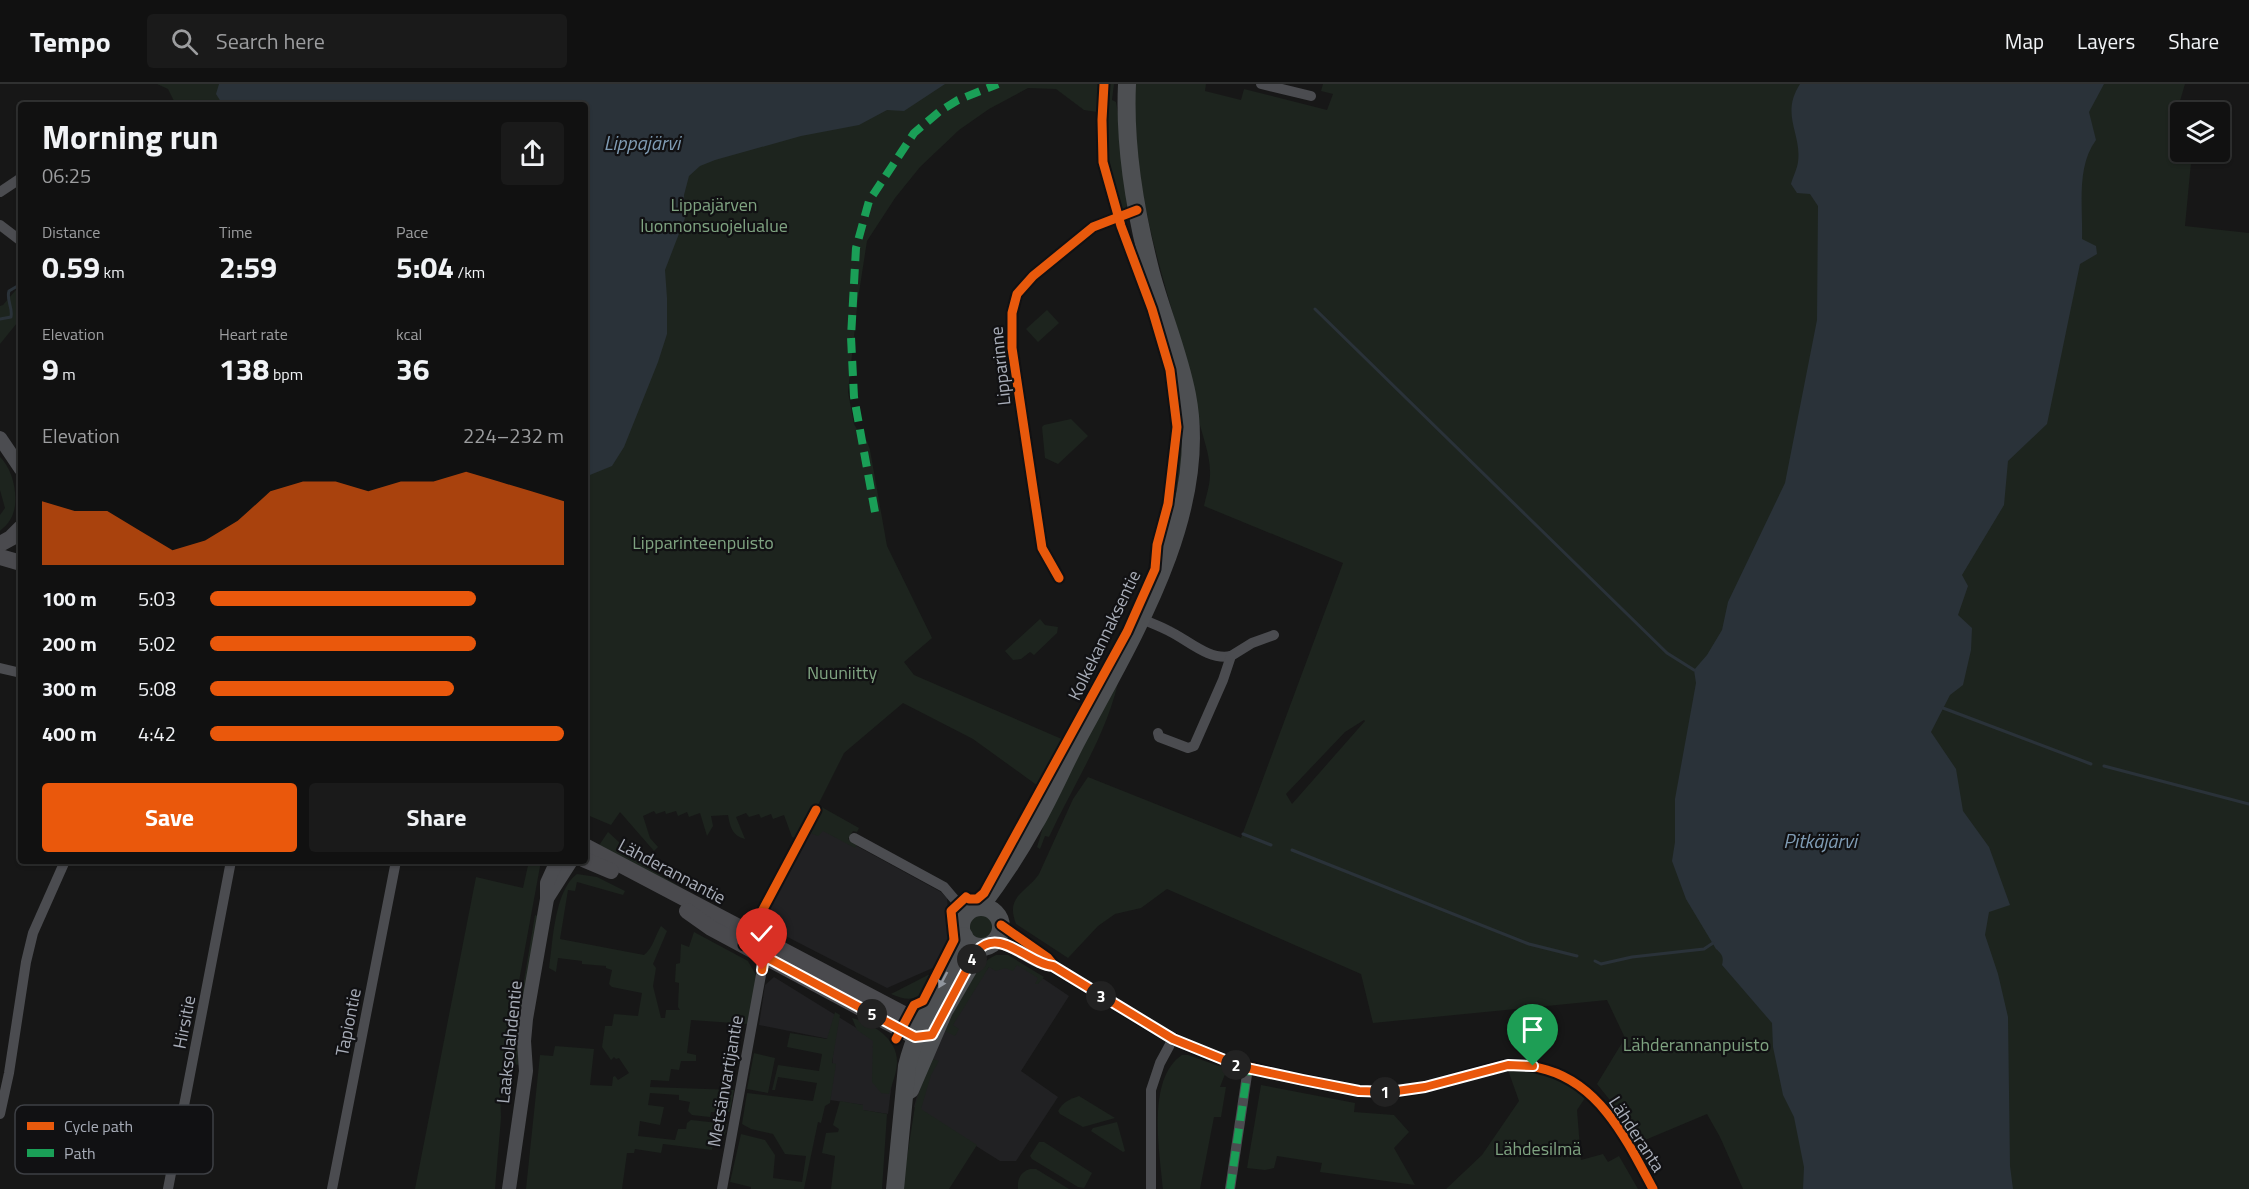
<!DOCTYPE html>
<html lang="en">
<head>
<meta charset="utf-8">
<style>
  :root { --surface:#111; --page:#1a1a1a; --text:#f1f3f6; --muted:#9c9d9f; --line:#303131; --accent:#ea580c }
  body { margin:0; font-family:"Titillium Web",sans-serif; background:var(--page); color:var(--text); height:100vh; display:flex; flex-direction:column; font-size:22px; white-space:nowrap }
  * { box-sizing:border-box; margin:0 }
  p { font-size:20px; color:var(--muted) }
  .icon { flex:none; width:33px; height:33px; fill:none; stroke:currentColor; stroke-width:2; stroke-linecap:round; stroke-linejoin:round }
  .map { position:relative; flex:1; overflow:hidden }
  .panel { position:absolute; left:18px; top:18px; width:570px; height:762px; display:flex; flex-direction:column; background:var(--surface); border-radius:6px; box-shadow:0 2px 4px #0004,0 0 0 2px var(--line) }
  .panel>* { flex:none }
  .buttons { position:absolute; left:2170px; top:18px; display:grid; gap:12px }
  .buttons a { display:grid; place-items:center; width:60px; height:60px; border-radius:6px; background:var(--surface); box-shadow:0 2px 4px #0004,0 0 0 2px var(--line); font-size:30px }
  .pin { position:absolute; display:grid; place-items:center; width:51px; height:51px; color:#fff; margin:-62px -26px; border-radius:50% 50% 50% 0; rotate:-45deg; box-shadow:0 0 6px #0007 }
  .pin .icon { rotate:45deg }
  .km { position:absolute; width:30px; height:30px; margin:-15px; border-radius:50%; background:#222; color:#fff; font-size:16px; line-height:30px; text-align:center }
  .round { display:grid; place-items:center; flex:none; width:63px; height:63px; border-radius:6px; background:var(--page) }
  .head { display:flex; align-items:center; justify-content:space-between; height:102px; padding:0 24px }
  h1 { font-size:33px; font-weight:700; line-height:45px }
  .figures { display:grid; grid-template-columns:repeat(3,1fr); gap:9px; height:102px; padding:6px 24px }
  .figures div { display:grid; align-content:center }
  .figures b { font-size:30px; font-weight:700 }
  .figures small { font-size:16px; font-weight:400 }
  .figures p { font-size:16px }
  .chart { height:168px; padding:12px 24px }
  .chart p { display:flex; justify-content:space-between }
  .chart svg { width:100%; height:108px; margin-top:6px; fill:var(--accent); opacity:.7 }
  .action { display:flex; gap:12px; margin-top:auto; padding:12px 24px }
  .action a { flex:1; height:69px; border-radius:6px; background:var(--accent); color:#fff; font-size:24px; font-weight:700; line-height:69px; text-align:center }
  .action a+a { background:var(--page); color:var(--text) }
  ul { padding:0 24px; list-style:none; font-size:20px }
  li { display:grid; grid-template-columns:96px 72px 1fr; align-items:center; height:45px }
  li i { height:15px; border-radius:8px; background:var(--accent) }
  header { display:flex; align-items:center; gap:36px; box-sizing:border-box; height:84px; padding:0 30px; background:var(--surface); border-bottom:2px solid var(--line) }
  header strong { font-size:28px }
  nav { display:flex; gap:33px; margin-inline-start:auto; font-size:21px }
  .search { width:420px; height:54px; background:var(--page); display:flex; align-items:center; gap:15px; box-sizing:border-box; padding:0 21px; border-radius:6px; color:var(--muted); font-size:22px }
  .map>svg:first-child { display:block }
  .built { fill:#212123 }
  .green { fill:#1d241e; fill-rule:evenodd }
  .water { fill:#2a3239 }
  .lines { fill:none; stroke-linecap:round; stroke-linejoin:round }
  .stream { stroke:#2a3239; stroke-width:3 }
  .minor { stroke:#4b4c50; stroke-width:10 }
  .tertiary { stroke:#4b4c50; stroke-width:14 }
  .secondary { stroke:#4a4a4e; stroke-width:16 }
  .primary { stroke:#4d4f52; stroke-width:18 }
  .quiet { stroke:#1a9f57; stroke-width:8; stroke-dasharray:15 8; stroke-linecap:butt }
  .cycleway-casing { stroke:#111113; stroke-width:13 }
  .cycleway { stroke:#e8590c; stroke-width:9 }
  .oneway { fill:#91969e }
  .route-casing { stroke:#fff; stroke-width:12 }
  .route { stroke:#ea580c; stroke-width:8 }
  .labels { text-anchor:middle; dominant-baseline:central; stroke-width:4.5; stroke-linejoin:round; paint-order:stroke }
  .park-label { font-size:18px; fill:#7fa381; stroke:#111113 }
  .street-label { font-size:18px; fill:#a8adb8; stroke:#111113 }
  .water-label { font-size:20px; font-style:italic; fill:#7f9bb3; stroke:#111113 }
  .key { fill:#111113; stroke:#3e4045; stroke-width:1.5 }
  .key-label { font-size:16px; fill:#a8adb8 }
</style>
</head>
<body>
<header>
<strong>Tempo</strong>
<div class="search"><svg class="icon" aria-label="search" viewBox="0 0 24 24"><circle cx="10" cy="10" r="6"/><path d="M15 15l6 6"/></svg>Search here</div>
<nav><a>Map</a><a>Layers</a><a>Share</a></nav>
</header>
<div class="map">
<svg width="2249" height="1105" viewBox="0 0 2249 1105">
  <rect width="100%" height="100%" fill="#171717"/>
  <g class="built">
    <path d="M813,738L941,808L947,814L950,855L935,883L887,904L764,841L760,836Z"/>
    <path d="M998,872L1011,873L1069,912L1021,987L1058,1013L1016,1077H1000L914,1023L927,974L939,957L960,918Z"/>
    <path d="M774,893L892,966L894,981L888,1030L862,1026L863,1021L830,1016L834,956L759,941L765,901Z"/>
  </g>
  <g class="green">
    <path d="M157,0H1098L1097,28L1084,26L1056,5L1028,4L989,25L959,46L920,83L895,114L867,157L858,215L848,308L854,340L859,349L867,357L870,366L887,462L932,554L904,578L914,591L1064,656L1038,702L973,655L903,619L844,669L818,721L859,744L857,748L853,747L848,755L857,761L855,764L823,747L818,752L810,749L767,829L775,834L767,843L759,838L816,732L809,729L795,754L792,753L784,731L773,735L771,730L761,734L759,730L749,733L746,729L736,733L745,755C732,752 730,742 728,731L711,732L713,742L707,752L700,729L689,733L687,728L678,732L676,727L666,730L665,727L656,730L654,727L643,732L650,754L658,763L654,767L620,728L611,741L585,730V21H176L168,5Z"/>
    <path d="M1108,0H1114L1112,16L1116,18L1118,29L1128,120L1124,126H1122C1109,83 1099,45 1108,0Z"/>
    <path d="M1136,0H1206L1205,7L1241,16L1244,5L1327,26L1333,10L1321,7L1323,0H1812L1830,196L1761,864L1832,1105H1743L1720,1053L1707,1030L1638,1059L1621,1030L1597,1000L1625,954L1607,916L1373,939L1361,890L1167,805L1141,824L1115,830L1098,842L1068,874L1016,840C1005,812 1026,809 1039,790L1073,715L1088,693L1241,754L1343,479L1204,422C1206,412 1210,401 1210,391C1211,371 1201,349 1197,329C1180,235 1142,150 1136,54C1135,36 1133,18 1136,0ZM1364,636L1365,637L1292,720L1286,710L1345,648Z"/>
    <path d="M2069,0H2185L2180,17L2196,22V28H2181V68H2192L2185,142L2249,149V1105H2001L1921,739L1934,465Z"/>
    <path d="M21,200V234L0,260V222L3,221Z"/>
    <path d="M1047,226L1059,239L1038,258L1026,245Z"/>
    <path d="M1173,289L1177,293L1184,366L1175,418L1170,414L1180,348Z"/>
    <path d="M1071,335L1088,352L1058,380L1045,374L1042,343L1044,341Z"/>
    <path d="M0,373C14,386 21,419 10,436C8,440 3,444 0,447V431L5,424L0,406Z"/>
    <path d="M1040,535L1045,541L1058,543L1057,549L1034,571L1030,568L1021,575L1013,576L1005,567Z"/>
    <path d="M1120,589C1110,646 1073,701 1049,753L1045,752L1040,765L1037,763L1048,727Z"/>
    <path d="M608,748L646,783L684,805L598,763Z"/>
    <path d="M529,777H541L500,1001L501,1034L495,1105H415L476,793L523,804Z"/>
    <path d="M577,790L597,793L625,807L623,811L577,798L575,807L568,806L560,855L644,871C653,864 655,852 661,842L667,847L653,880L656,884L653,902L661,934H665L666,926H680L678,923L679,899L675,898L676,880L680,879L681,860L689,863L694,848L748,877L757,893L747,940L691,936L687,969L696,971V977H681L679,986L671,985L669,997L651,996L650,1003L734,1006L730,1028H711L710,1033L692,1031L688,1027L690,1018L679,1016V1011L650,1009L648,1021L664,1023L660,1041L640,1037L638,1052L675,1056L678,1045H686L687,1039L691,1036L727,1040L725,1051L715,1050L712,1066L663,1060L661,1069L635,1065L634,1069H627L622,1105H526L540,971L553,972L555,962L594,965L590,1001L612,1002L613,993L615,992L618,996L629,989L619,974L616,975L614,973L611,976L602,963L605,942H612L614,930L638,932L642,909L612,903L609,900L612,886L606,884V882L582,880V877L558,874L556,888L549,884C553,858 554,807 577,790Z"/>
    <circle cx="982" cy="843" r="12"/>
    <path d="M535,831L538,832L520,981L510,980Z"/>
    <path d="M996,871H1008L1044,893L1038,900H1035L1038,894L1017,881L1013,887L1005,884L996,887L989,883L953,941L959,945L955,952L945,947C957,922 970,883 996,871Z"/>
    <path d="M935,889C926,912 915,921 891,910L928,891Z"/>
    <path d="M835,928L840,931L832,979L836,980L830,1019L825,1022L821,1039L818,1038L804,1105H751V1103L730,1098L741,1050L765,1056L775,1071L773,1094L802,1098L806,1072L785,1070L773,1050L751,1045L742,1040L747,1009L813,1017L817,999L778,993L775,1006H772L778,981L819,987L822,970L787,963L790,949L827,955Z"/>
    <path d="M852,934C872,939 898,955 897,978C897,988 892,1000 889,1010L881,1009L872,998L873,957L857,946Z"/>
    <path d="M754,969L775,974L768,1009L747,1005Z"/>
    <path d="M1182,971H1188L1227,985L1220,1003H1226L1221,1033H1214L1200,1105H1163C1160,1068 1146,995 1182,971Z"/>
    <path d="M929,974L939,977L931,991L921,1025L977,1061L949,1105H902L915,1022Z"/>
    <path d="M1530,985L1557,992L1587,1011L1577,1026L1581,1076L1603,1070L1608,1078L1619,1072L1638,1105H1446L1482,1071L1519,1017L1508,986Z"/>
    <path d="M1261,1001L1355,1019L1354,1028L1394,1031L1409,1048L1394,1064L1415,1101L1320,1088L1322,1079L1277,1072L1274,1084L1265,1086L1247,1084Z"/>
    <path d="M1079,1012L1115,1034L1083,1043L1060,1030L1058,1027C1063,1018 1070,1015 1079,1012Z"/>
    <path d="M840,1017L863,1021V1026L887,1030L882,1105H831L835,1072L822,1069L826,1049L838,1048L839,1045L833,1041Z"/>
    <path d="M1117,1038L1125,1067L1123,1068L1091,1047L1093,1044Z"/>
    <path d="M1039,1058H1044L1092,1089L1084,1104L1078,1103L1032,1075L1030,1072Z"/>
    <path d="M1030,1085H1036L1069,1105H1018C1017,1096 1020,1088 1030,1085Z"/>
  </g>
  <g class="water">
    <path d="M219,0H945L904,27L887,26L859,41L801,52L715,76L700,82L689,92L684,111L685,134L665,186L667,214V250L658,278L624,363L612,382L585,393V21H223L216,10Z"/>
    <path d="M1800,0H2104L2089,28L2096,56C2076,83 2083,123 2082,155L2096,162L2097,170L2080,180L2047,340L2008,377L2004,421L1962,491L1968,502L1958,531L1972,544L1971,566L1963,601L1950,611L1931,648L1956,685L1963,727L1989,763L2010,821L1989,828L1985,851L1998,890L2008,933L2010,1082L2013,1105H1803L1804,1083L1794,1033L1783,1011L1773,963L1772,939L1722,881C1724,873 1722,870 1716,865L1686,815L1672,777L1675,758V715L1696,599L1694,586L1707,571L1722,546L1728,518L1785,399L1817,236L1818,122L1810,110L1797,109L1791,100C1793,93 1797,85 1798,78C1802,49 1780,31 1800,0Z"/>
  </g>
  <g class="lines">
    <g class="stream">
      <path d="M1315,225L1667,569L1694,586"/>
      <path d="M0,235L11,233C13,223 6,216 9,207L21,200"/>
      <path d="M1943,624L2091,680"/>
      <path d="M2104,682L2249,720"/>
      <path d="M1243,750L1271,761"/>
      <path d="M1292,766L1529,860L1577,872"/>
      <path d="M1595,877L1601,880L1632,873L1704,865L1713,859"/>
    </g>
    <g class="minor">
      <path d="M1261,0L1311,12"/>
      <path d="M0,108L21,94"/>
      <path d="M0,141L21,157"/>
      <path d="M1059,494L1042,464L1012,264V229L1017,210L1033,192L1093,143L1137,126"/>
      <path d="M1142,535C1151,539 1160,542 1169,547C1188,556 1209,577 1231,572"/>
      <path d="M0,584L21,589"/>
      <path d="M1158,649L1159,653L1188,664L1194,662L1223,596L1231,572L1252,559L1274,551"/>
      <path d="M854,754L944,803L967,830"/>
      <path d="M1001,841L1048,874L1057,885L1159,947C1209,976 1259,986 1314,998C1340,1003 1365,1010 1391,1008C1431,1006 1468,988 1507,981C1520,979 1534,982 1547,986C1602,1002 1628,1059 1653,1105"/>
      <path d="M994,858C1016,862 1031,881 1053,882"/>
      <path d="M0,1030L9,989L26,878L33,849L65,777"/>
      <path d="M168,1105L231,777"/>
      <path d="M332,1105L396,777"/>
      <path d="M722,1105L765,869"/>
      <path d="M1151,1105V1006L1160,979L1173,955"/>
      <path d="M1230,1105L1248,984"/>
    </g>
    <g class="tertiary">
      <path d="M0,354L21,385"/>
      <path d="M548,813L571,777"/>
      <path d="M509,1105L526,987L524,957L526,935L547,815V799L557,777"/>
    </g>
    <g class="secondary">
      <path d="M0,460L11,454L21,444"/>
      <path d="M0,473L21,479"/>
      <path d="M585,762L921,939L929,948"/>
      <path d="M585,776L611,787"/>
      <path d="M687,827L711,844L915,953L928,952"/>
    </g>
    <g class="primary">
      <path d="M980,823C1000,797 1019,768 1035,739C1050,713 1062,685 1076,658C1130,557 1210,430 1187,311C1179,269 1162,230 1151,189C1135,127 1124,64 1127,0"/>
      <circle cx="981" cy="843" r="20"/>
      <path d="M910,1006L944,927L981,863"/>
      <path d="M895,1105L907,982C918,935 948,897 964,852"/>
    </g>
    <g class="quiet">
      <path d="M875,428L854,313L851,253L856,164L869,117L914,49L940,27L958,16L998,0"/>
      <path d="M1230,1105L1248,984"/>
    </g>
    <g class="cycleway-casing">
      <g id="cycleway">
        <path d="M1059,494L1042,464L1012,264V229L1017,210L1033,192L1093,143L1137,126"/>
        <path d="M1001,841L1048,874L1057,885L1159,947C1209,976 1259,986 1314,998C1340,1003 1365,1010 1391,1008C1431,1006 1468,988 1507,981C1520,979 1534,982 1547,986C1602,1002 1628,1059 1653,1105"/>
        <path d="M744,861L816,726"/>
        <path d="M896,955L914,921L923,917L954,856L951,827L966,813L969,815H977L984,809L1127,548L1155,485L1157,461L1168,420L1177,343L1170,286L1152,225L1121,142L1103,78L1102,36L1104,0"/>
      </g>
    </g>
    <use href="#cycleway" class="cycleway"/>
  </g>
  <defs><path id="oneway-solid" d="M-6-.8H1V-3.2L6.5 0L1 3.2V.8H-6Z" transform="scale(1.5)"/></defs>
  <use class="oneway" href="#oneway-solid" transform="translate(943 896) rotate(118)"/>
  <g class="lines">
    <g class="route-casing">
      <path id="route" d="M762,886L764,872L915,953L932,951L976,868C999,841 1028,880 1053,882L1173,955L1242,983L1303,996L1359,1007L1390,1008L1425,1003L1508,981L1533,982"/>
    </g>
    <use href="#route" class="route"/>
  </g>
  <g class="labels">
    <g class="park-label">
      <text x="714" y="120">Lippajärven<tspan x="714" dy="21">luonnonsuojelualue</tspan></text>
      <text x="703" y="458">Lipparinteenpuisto</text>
      <text x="842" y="588">Nuuniitty</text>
      <text x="1696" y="960">Lähderannanpuisto</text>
      <text x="1538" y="1064">Lähdesilmä</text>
    </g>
    <g class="street-label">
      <text transform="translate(1000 282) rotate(-96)">Lipparinne</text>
      <text transform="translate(1104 551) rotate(-64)">Kolkekannaksentie</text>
      <text transform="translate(672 787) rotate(28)">Lähderannantie</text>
      <text transform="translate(184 938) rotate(-79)">Hirsitie</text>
      <text transform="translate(348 938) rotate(-79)">Tapiontie</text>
      <text transform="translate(509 958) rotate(-84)">Laaksolahdentie</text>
      <text transform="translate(725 997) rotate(-80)">Metsänvartijantie</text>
      <text transform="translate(1637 1050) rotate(57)">Lähderanta</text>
    </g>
    <g class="water-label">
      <text x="642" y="58">Lippajärvi</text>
      <text x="1820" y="756">Pitkäjärvi</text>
    </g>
  </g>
  <rect x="15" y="1021" width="198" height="69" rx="9" class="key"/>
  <rect x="27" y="1038" width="27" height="8" fill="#e8590c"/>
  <rect x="27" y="1065" width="27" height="8" fill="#1a9f57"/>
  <g class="key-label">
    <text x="64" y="1048">Cycle path</text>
    <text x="64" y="1075">Path</text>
  </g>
</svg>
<div class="buttons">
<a><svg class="icon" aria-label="layers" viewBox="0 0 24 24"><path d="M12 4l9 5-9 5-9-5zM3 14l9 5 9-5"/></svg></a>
</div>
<div class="pin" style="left:1533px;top:982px;background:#1e9e55"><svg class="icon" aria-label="arrive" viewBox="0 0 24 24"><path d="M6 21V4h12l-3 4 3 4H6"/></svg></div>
<div class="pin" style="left:762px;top:886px;background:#d93025"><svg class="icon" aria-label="check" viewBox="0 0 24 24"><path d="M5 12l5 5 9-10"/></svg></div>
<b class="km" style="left:1385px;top:1008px">1</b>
<b class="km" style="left:1236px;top:981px">2</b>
<b class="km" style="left:1101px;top:912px">3</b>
<b class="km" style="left:972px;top:875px">4</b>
<b class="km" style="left:872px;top:930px">5</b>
<section class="panel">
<div class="head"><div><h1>Morning run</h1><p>06:25</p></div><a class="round"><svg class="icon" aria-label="share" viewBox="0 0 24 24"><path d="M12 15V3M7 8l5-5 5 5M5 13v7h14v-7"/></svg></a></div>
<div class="figures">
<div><p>Distance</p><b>0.59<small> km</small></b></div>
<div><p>Time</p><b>2:59</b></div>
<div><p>Pace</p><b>5:04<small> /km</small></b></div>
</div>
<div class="figures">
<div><p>Elevation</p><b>9<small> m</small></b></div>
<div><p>Heart rate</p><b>138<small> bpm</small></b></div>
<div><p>kcal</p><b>36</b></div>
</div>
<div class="chart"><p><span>Elevation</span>224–232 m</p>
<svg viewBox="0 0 160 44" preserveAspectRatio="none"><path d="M0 44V18L10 22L20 22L30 30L40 38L50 34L60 26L70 14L80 10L90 10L100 14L110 10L120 10L130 6L140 10L150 14L160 18V44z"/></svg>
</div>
<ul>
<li><b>100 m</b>5:03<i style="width:75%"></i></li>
<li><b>200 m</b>5:02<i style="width:75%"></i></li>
<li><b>300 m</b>5:08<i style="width:69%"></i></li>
<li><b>400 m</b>4:42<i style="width:100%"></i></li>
</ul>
<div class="action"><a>Save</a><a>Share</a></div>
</section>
</div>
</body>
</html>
